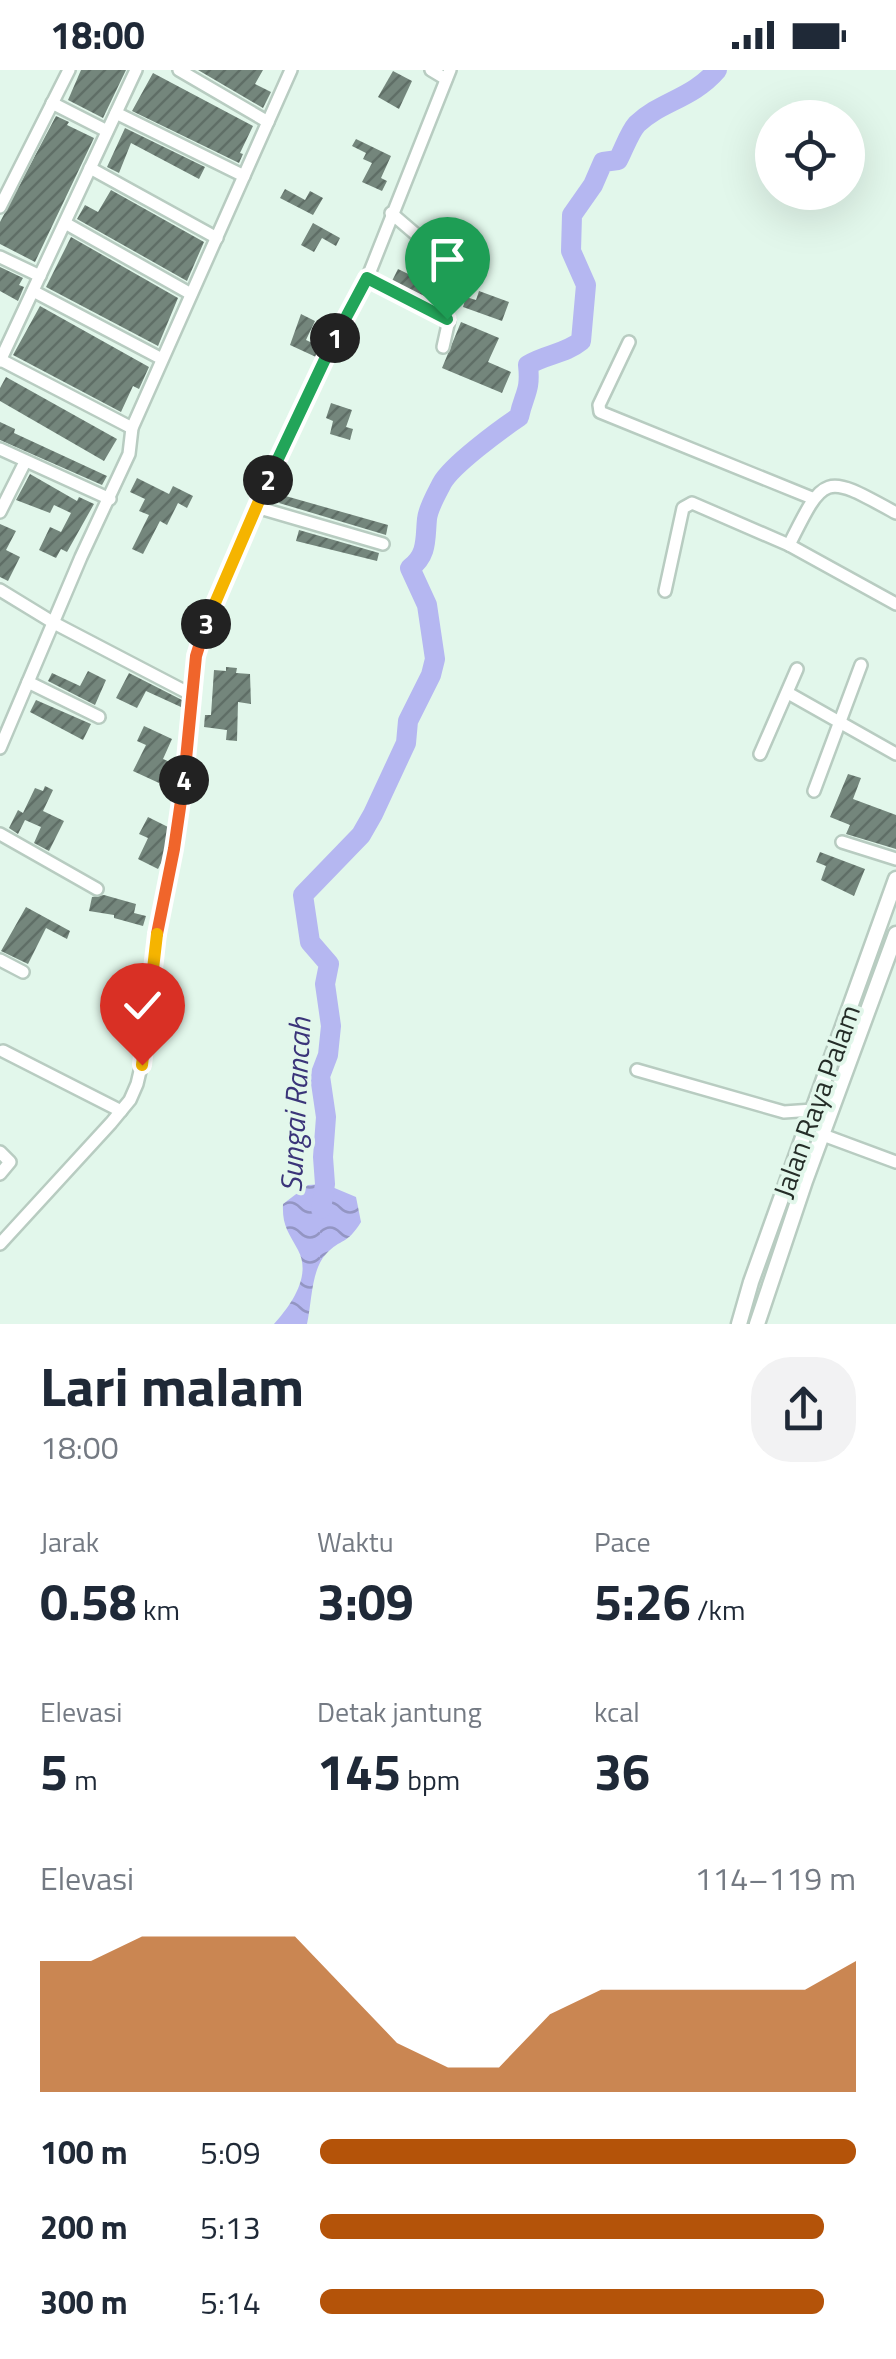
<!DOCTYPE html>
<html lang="id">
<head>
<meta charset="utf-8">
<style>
  :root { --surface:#fff; --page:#f2f2f3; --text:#1f2937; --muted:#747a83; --accent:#b45309 }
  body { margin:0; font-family:"Titillium Web",sans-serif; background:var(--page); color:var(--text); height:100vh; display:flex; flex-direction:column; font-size:38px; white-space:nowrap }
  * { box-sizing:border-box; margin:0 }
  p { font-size:32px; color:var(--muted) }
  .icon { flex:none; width:55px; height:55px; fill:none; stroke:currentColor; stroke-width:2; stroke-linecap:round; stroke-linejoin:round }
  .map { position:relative; height:1254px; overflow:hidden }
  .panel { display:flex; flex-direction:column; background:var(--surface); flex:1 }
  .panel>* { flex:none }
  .tools { position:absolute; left:755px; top:30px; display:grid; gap:20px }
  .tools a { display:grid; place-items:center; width:110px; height:110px; border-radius:50%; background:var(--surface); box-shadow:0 10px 40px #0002; font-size:50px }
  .pin { position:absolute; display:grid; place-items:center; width:85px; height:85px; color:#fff; margin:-102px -42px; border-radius:50% 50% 50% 0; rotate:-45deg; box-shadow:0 0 10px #0007 }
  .pin .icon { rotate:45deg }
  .km { position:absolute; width:50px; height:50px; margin:-25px; border-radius:50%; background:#222; color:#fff; font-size:28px; line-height:50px; text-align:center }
  .round { display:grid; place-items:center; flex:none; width:105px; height:105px; border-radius:40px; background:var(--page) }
  .headline { display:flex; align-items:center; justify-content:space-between; height:170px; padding:0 40px }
  h1 { font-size:55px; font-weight:700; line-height:75px }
  .figures { display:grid; grid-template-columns:repeat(3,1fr); gap:15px; height:170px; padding:10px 40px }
  .figures div { display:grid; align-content:center }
  .figures b { font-size:50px; font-weight:700 }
  .figures small { font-size:28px; font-weight:400 }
  .figures p { font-size:28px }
  .chart { height:280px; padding:20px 40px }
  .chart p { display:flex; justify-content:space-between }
  .chart svg { width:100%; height:180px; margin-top:10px; fill:var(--accent); opacity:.7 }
  ul { padding:0 40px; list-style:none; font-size:32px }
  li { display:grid; grid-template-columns:160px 120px 1fr; align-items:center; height:75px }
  li i { height:25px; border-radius:12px; background:var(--accent) }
  .status { display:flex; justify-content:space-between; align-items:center; height:70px; padding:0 50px; background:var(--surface); direction:ltr }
  .status svg { height:28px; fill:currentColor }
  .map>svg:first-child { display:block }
  .water { fill:url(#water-waves) }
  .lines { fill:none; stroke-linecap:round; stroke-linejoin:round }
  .river { stroke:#b5b7f1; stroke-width:20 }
  .building { fill:url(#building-hatch) }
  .minor-casing { stroke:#b8ccc1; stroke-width:16 }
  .major-casing { stroke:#b8ccc1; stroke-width:19 }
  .minor { stroke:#fff; stroke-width:11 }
  .major { stroke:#fff; stroke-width:14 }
  .split-1-casing { stroke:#fff; stroke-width:20 }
  .split-2-casing { stroke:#fff; stroke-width:20 }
  .split-3-casing { stroke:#fff; stroke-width:20 }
  .split-4-casing { stroke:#fff; stroke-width:20 }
  .split-5-casing { stroke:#fff; stroke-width:20 }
  .split-6-casing { stroke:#fff; stroke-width:20 }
  .split-1 { stroke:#22a559; stroke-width:12 }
  .split-2 { stroke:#22a559; stroke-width:12 }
  .split-3 { stroke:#f5b400; stroke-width:12 }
  .split-4 { stroke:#f0652b; stroke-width:12 }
  .split-5 { stroke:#f0652b; stroke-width:12 }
  .split-6 { stroke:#f5b400; stroke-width:12 }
  .labels { text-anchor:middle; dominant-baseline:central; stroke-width:8; stroke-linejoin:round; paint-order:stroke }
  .street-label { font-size:28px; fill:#252d28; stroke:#e2f7eb }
  .water-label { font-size:30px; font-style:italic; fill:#3a3479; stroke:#e2f7eb }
</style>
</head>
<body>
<div class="status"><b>18:00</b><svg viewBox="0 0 49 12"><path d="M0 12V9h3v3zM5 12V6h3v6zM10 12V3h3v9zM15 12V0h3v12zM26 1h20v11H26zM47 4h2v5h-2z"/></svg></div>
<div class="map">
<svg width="896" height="1254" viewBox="0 0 896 1254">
  <defs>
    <pattern id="water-waves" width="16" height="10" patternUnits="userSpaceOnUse" patternTransform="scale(2.5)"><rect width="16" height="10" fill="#b5b7f1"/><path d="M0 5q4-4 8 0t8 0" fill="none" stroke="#9395c3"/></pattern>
    <pattern id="building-hatch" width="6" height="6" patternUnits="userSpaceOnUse" patternTransform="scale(2.5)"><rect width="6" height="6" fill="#74867c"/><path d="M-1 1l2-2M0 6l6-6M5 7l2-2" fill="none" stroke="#5f6e66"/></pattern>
  </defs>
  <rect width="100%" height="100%" fill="#e2f7eb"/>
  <path class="water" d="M325,1114L356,1127L361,1152C347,1175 341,1168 326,1184C311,1200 312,1232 307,1254H274C291,1235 312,1206 298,1180C288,1162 282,1155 283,1134L308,1115Z"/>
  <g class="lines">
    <path class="river" d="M321,1139L325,1114L323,1087L326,1047L320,1006L328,985L331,956L325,914L329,894L310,872L303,825L361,765L373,744L406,673L408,651L431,605L435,589L427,535L410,498C428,485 425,468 427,449C428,438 437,423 442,413C452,395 501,359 519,347C524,323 531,322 528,295C546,284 565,284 581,271L586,215L571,181L572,145L593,115L603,92L618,90C624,79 629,63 637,54C661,31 692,29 717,0"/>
  </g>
  <g class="building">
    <path d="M81,0H126L103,48L68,30Z"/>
    <path d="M198,0H263L255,14L271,22L263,38Z"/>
    <path d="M393,1L412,11L399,39L378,27Z"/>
    <path d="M153,3L253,56L240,83L243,84L239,93L132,41Z"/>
    <path d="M56,46L69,52L67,55L94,68L35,192L0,174V152Z"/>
    <path d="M125,58L205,97L199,109L131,73L119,103L107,97Z"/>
    <path d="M356,69L391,86L381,108L387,111L382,121L362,112L372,93L363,89L366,83L352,76Z"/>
    <path d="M285,119L305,130L310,121L323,128L313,145L280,128Z"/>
    <path d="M111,120L204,172L187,211L77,149L85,135L98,142Z"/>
    <path d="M313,153L340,168L336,176L322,168L314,182L301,175Z"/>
    <path d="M71,167L178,228L158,276L46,217Z"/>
    <path d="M0,197L23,208L19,215L24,217L18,231L0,221Z"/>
    <path d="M398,199L433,216L427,228L392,211Z"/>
    <path d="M479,221L509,232L502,251L463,237L466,227L476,230Z"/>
    <path d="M40,236L149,297L139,319L133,316L121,342L13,285Z"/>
    <path d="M301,244L315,251L306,270L321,277L316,287L290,275Z"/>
    <path d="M461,252L499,268L488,292L511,302L502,323L442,298Z"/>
    <path d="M6,307L117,369L104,391L0,331V318Z"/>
    <path d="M331,333L352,340L346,357L353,359L350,370L330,364L333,351L326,348Z"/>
    <path d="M0,352L15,359L14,363L107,406L102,415L0,370Z"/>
    <path d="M30,404L77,431L79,427L94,434L67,482L61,479L56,488L39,480L50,457L61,462L71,443L54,435L50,443L16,430Z"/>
    <path d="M137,408L169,424L173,416L193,426L187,438L178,433L167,455L160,451L143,484L132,479L149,445L139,441L145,429L130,422Z"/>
    <path d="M282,425L388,455L386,465L279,433Z"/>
    <path d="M0,454L16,461L6,480L20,487L8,511L0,507Z"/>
    <path d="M299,460L379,483L377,491L296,471Z"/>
    <path d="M226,597L237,598L236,603L250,604L251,634L238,632L237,671L226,670L227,660L204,657L205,645H211L214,600L226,601Z"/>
    <path d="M88,601L106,610L95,635L48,611L52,603L80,616Z"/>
    <path d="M129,603L182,630L181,637L146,621L137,638L116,628Z"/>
    <path d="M36,630L91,654L83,670L30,642Z"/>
    <path d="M144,656L172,669L163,689L170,692L159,713L133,701L146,675L137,671Z"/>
    <path d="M848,704L861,708L853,729L896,745V779L846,764L850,755L830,747Z"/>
    <path d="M45,716L53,720L43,741L64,751L49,781L34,773L41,757L25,750L18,764L9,758L18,740L23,743L35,718L43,721Z"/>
    <path d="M148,747L168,757L163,789L158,799L138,789L148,768L139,764Z"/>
    <path d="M820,782L865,799L854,826L821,810L826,796L816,792Z"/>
    <path d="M104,825L136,834L134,843L146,846L143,856L114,848V845L89,841L92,827Z"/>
    <path d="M26,837L70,861L67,869L46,858L28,894L1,881Z"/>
  </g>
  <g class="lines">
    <g class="minor-casing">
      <g id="minor">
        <path d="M179,0L268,52"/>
        <path d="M431,0L446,9"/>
        <path d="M52,33L107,61"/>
        <path d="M116,43L244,106"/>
        <path d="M90,98L217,168"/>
        <path d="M0,137L69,0"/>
        <path d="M391,143L447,191"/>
        <path d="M65,153L191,224"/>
        <path d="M0,187L40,206"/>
        <path d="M367,209L449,250L443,277"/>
        <path d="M33,221L162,289"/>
        <path d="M629,272L599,335L600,342L812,428"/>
        <path d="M1,290L132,358"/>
        <path d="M0,291L136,0"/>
        <path d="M0,379L110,429"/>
        <path d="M256,437L383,474"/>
        <path d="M0,442L25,392"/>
        <path d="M789,475C825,402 825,404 896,443"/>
        <path d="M0,520L54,553L192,625"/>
        <path d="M665,521L683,438L692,433L789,475L896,534"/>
        <path d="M28,612L99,647"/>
        <path d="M788,623L896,684"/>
        <path d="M0,678L81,487L129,384L132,358L291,0"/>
        <path d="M760,684L797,599"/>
        <path d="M814,721L861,595"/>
        <path d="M0,764L97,819"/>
        <path d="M842,772L896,789"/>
        <path d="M0,890L23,902"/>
        <path d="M3,981L121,1041"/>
        <path d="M637,1000L784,1042L813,1040"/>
        <path d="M823,1065L896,1092"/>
        <path d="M0,1082L10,1092L0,1104"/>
        <path d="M0,1174L111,1053L130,1030L137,1014L145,980L155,870L175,779L196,586L201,567L291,360L367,209L450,0"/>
      </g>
    </g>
    <g class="major-casing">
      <g id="major">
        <path d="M739,1254L751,1212L896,809"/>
        <path d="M757,1254L805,1111L896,864"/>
      </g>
    </g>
    <use href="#minor" class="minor"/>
    <use href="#major" class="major"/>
  </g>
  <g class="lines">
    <g class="split-1-casing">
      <path id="split-1" d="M335,268L367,208L447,249"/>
    </g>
    <g class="split-2-casing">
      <path id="split-2" d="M268,410L335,268"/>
    </g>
    <g class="split-3-casing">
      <path id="split-3" d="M206,554L268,410"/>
    </g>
    <g class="split-4-casing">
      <path id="split-4" d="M184,710L196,586L206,554"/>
    </g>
    <g class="split-5-casing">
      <path id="split-5" d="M157,864L174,779L184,710"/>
    </g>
    <g class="split-6-casing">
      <path id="split-6" d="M142,995L157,864"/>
    </g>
    <use href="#split-1" class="split-1"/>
    <use href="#split-2" class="split-2"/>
    <use href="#split-3" class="split-3"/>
    <use href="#split-4" class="split-4"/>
    <use href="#split-5" class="split-5"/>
    <use href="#split-6" class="split-6"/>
  </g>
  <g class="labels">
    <g class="street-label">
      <text transform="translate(816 1031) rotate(-70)">Jalan Raya Palam</text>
    </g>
    <g class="water-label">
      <text transform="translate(295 1035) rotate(-87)">Sungai Rancah</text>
    </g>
  </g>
</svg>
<div class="tools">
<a><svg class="icon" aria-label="locate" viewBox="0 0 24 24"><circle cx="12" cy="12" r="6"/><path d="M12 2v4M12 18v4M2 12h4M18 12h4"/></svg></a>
</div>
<div class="pin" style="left:447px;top:249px;background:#1e9e55"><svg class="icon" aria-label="arrive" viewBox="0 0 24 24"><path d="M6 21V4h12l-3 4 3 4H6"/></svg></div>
<div class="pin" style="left:142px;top:995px;background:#d93025"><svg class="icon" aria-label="check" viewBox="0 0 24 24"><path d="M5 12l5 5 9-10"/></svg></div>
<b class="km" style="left:335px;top:268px">1</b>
<b class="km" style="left:268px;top:410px">2</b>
<b class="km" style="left:206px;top:554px">3</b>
<b class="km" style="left:184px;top:710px">4</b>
</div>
<section class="panel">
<div class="headline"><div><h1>Lari malam</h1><p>18:00</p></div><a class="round"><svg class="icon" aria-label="share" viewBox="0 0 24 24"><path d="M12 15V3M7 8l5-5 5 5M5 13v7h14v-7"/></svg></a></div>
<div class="figures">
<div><p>Jarak</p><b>0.58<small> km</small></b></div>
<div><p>Waktu</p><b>3:09</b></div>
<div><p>Pace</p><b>5:26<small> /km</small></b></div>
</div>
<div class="figures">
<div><p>Elevasi</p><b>5<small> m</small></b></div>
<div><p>Detak jantung</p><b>145<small> bpm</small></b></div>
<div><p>kcal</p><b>36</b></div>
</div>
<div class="chart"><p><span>Elevasi</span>114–119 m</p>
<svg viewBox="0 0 160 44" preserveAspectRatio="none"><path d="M0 44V12L10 12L20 6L30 6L40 6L50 6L60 19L70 32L80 38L90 38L100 25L110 19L120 19L130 19L140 19L150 19L160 12V44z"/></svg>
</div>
<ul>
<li><b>100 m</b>5:09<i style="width:100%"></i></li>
<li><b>200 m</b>5:13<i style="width:94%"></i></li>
<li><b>300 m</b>5:14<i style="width:94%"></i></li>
</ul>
</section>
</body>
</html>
